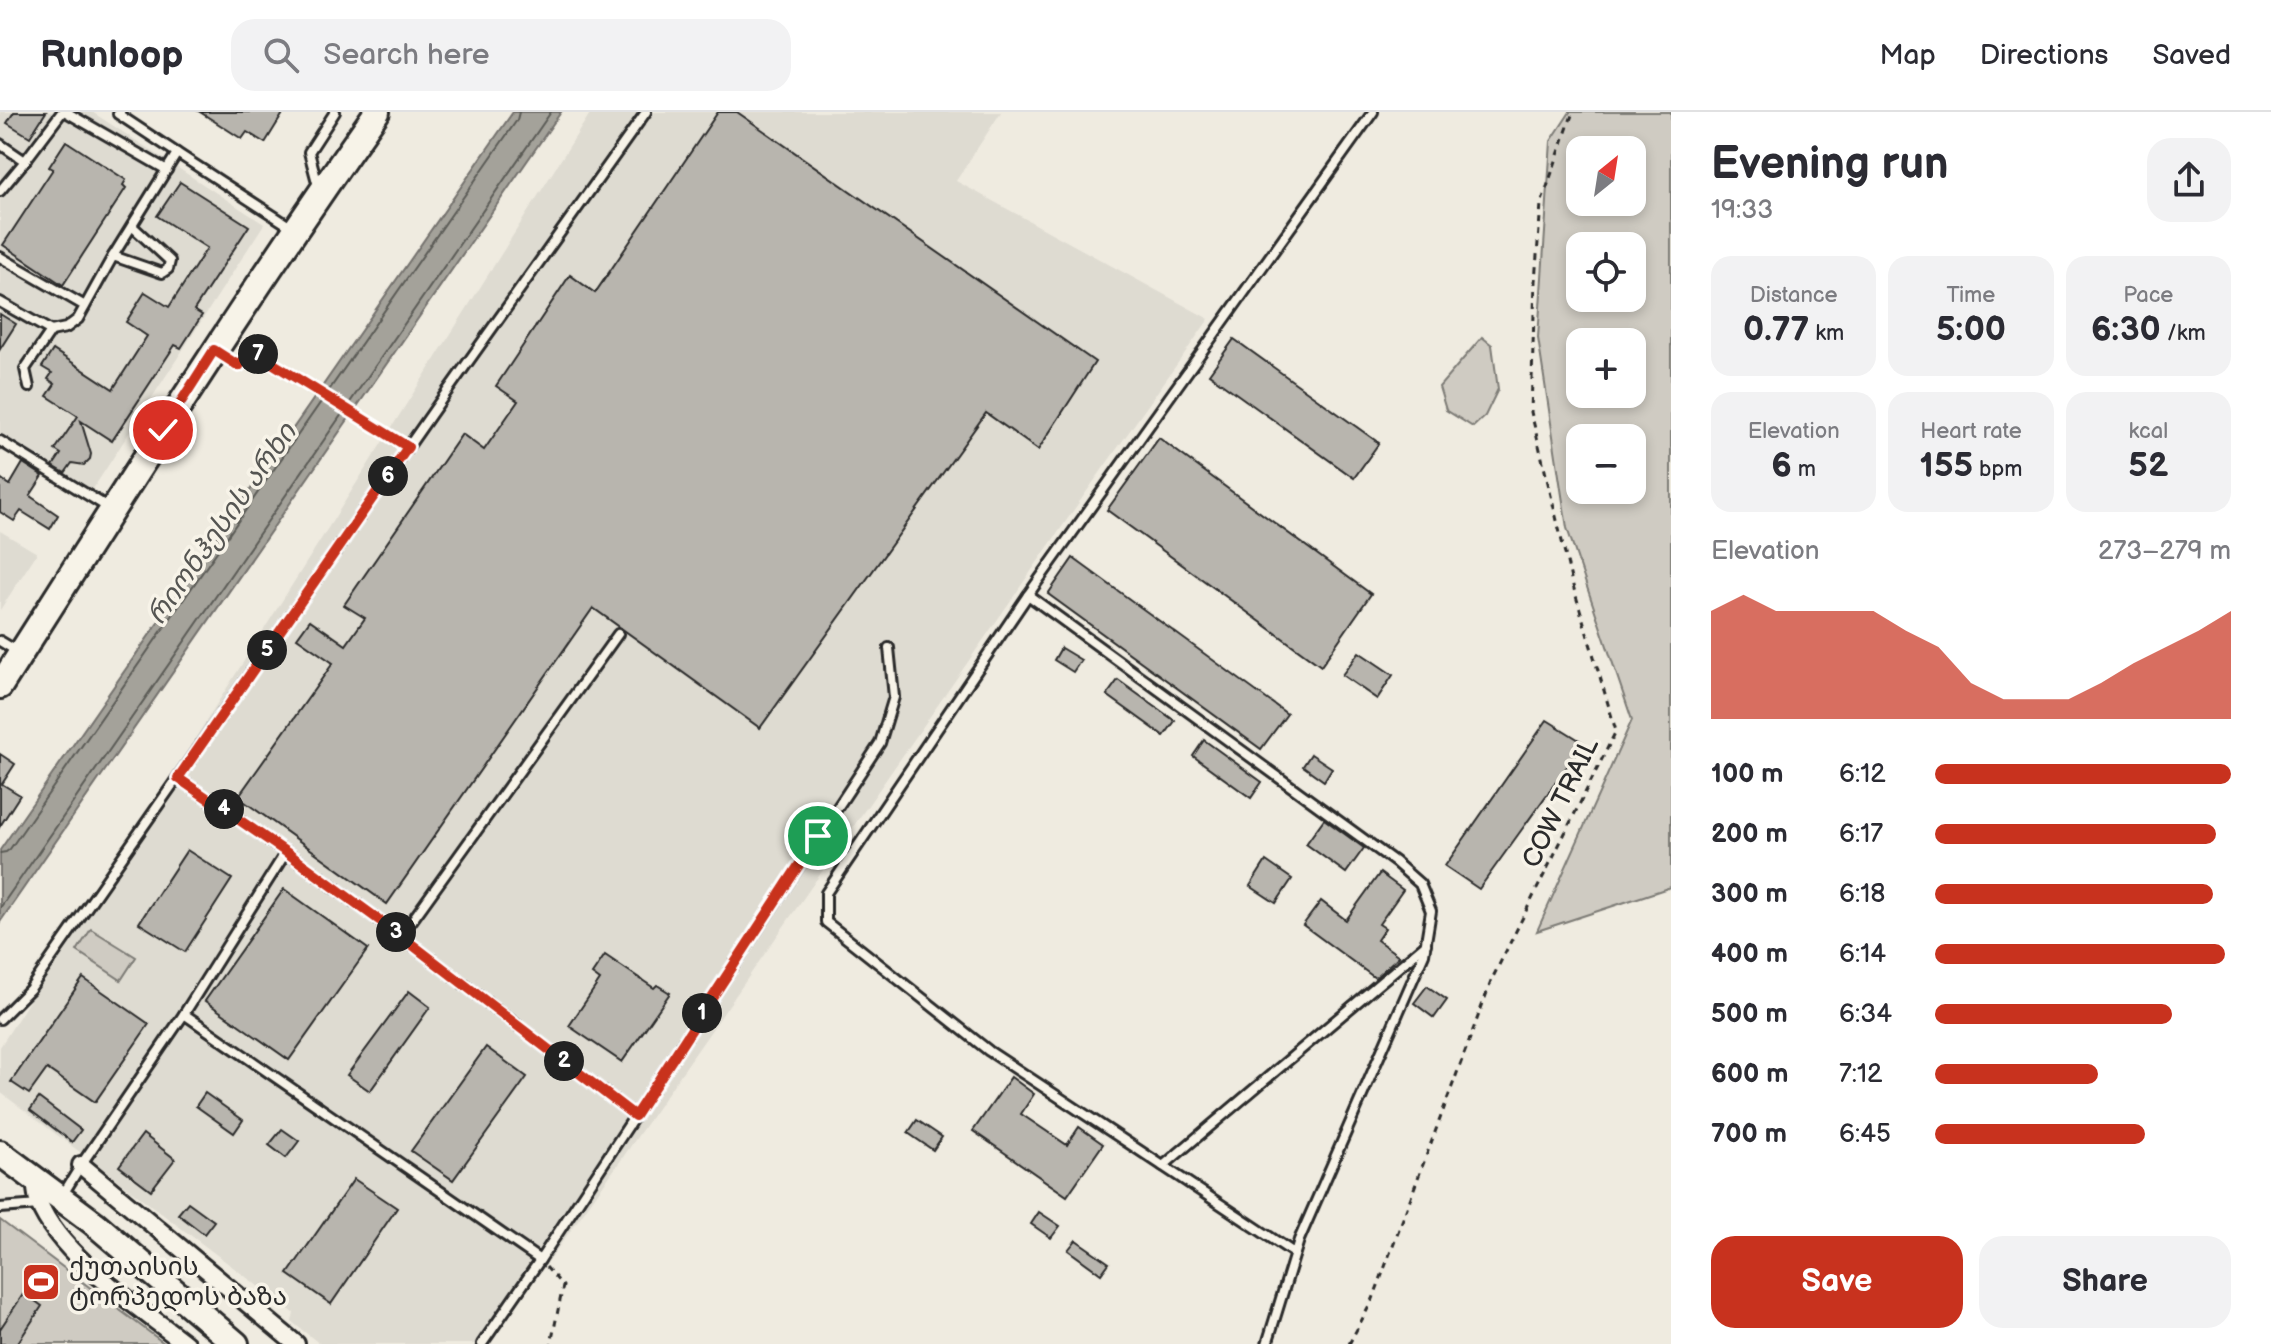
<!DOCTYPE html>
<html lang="en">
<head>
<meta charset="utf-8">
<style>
  :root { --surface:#fff; --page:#f2f2f3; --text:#2b2b33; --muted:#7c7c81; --line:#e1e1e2; --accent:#c8321e }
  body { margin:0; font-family:"Balsamiq Sans","Noto Sans Georgian",sans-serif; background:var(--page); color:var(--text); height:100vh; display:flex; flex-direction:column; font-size:30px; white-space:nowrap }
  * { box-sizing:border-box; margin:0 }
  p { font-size:26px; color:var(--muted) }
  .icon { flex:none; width:44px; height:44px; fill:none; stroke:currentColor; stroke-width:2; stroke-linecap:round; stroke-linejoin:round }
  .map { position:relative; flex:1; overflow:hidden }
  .details { display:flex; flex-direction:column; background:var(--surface); width:600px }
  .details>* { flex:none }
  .needle { width:52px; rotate:30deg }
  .buttons { position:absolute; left:1566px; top:24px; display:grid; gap:16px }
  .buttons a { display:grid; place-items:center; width:80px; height:80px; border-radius:16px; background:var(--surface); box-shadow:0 4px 12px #0003; font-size:40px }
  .pin { position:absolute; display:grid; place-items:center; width:68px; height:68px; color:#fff; margin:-34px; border:4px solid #fff; border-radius:50%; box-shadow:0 2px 8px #0007 }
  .km { position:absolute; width:40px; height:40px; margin:-20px; border-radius:50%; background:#222; color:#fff; font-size:22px; line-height:40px; text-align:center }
  .round { display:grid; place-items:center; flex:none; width:84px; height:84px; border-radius:24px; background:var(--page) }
  .head { display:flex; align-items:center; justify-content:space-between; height:136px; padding:0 40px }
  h1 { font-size:44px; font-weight:600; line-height:60px }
  .stats { display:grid; grid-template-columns:repeat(3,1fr); gap:12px; height:136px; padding:8px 40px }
  .stats div { display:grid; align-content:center; border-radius:20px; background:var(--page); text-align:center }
  .stats b { font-size:34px; font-weight:600 }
  .stats small { font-size:22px; font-weight:400 }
  .stats p { font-size:22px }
  .chart { height:224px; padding:16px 40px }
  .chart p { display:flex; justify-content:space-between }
  .chart svg { width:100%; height:144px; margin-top:8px; fill:var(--accent); opacity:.7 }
  .primary-button { display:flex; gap:16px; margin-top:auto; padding:16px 40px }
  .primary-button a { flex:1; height:92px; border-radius:24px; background:var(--accent); color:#fff; font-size:32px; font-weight:600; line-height:92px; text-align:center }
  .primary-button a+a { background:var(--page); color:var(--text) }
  ul { padding:0 40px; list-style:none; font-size:26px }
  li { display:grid; grid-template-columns:128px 96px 1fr; align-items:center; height:60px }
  li i { height:20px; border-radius:10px; background:var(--accent) }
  header { display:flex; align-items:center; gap:48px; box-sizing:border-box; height:112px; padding:0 40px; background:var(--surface); border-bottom:2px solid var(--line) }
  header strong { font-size:38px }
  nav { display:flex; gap:44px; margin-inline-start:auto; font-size:28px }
  .search { width:560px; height:72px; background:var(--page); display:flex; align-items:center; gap:20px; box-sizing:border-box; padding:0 28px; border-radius:24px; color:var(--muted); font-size:30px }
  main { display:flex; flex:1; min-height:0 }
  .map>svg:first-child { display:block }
  .built { fill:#dedbd1 }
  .green { fill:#cfcbc2; stroke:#7d7b76; stroke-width:2; fill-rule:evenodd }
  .water { fill:#a4a29a; stroke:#74726e; stroke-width:2 }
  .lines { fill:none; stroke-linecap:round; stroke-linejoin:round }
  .shore { stroke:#5b5b57; stroke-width:2 }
  .building { fill:#b8b5ae; stroke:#2b2b2b; stroke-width:2 }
  .lane-casing { stroke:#2b2b2b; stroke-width:14 }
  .street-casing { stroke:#2b2b2b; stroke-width:22 }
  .primary-casing { stroke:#2b2b2b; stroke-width:30 }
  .path { stroke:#2b2b2b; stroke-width:3; stroke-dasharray:6 6; stroke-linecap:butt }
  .lane { stroke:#f7f3e8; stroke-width:8 }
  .street { stroke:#f7f3e8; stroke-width:16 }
  .primary { stroke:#f7f3e8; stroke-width:24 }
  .route-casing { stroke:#fff; stroke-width:16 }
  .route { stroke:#c8321e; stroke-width:10 }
  .labels { text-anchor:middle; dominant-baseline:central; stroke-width:7; stroke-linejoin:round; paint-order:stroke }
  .street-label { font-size:26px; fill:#2b2b2b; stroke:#f7f3e8 }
  .poi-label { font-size:26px; fill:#2b2b2b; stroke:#f7f3e8; text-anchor:start }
  .water-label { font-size:28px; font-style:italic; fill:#555552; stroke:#f7f3e8 }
</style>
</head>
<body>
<header>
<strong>Runloop</strong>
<div class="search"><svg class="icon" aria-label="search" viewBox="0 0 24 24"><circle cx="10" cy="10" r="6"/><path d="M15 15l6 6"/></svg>Search here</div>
<nav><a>Map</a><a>Directions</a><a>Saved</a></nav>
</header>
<main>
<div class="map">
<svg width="1671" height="1232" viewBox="0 0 1671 1232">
  <rect width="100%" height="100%" fill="#efebe0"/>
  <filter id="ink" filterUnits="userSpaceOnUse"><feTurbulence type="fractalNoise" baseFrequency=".0125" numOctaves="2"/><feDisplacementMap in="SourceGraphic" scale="16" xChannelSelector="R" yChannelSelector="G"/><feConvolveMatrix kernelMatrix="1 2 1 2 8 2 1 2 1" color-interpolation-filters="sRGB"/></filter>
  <g filter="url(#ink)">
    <g class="built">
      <path d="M0,0H92L264,112L91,380L0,322Z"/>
      <path d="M591,0H1001L956,69L1209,207L1087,379L621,1048L489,1232H320L292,1210L294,1201L0,980V935Z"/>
      <path d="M0,419L37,441L0,498Z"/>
    </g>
    <g class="green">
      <path d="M1570,0H1671V775L1537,819L1632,608L1567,416L1538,226L1551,29ZM1632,38V90H1580V38ZM1632,134V186H1580V134ZM1580,230H1632V282H1580ZM1580,326H1632V378H1580Z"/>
      <path d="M1482,225L1492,233L1498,277L1485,304L1473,315L1446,298L1439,275Z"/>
      <path d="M91,817L136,845L121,868L77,839Z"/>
      <path d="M0,1108L165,1232H0Z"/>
    </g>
    <path class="water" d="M513,0H561L0,810V738Z"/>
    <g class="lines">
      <g class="shore">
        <path d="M0,741L6,740L10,737L517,8L519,0"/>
        <path d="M0,796L551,0"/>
      </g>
    </g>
    <g class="building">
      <path d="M14,0H46L30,25L7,11Z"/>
      <path d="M200,0H284L265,31L247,20L242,27Z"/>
      <path d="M718,0H737L1095,250L1038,338L986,301L760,616L593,496L387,792L238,685L333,551L297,526L310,508L346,533L365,506L344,493L462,322L484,338L518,289L496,274L570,163L595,181Z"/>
      <path d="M66,29L126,68L123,73L126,76L63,173L3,133L53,57L49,55Z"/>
      <path d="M180,70L249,114L194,198L202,203L181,236L175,233L112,329L81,309L91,342L90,347L84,353L72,351L65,361L53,354L61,342L55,338L78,304L47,284L55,272L48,267L52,261L42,255L53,238L113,277L147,224L126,210L145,180L169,195L207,136L157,104Z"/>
      <path d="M0,202L16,212L0,237Z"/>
      <path d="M1234,227L1379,331L1354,366L1209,262Z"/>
      <path d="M1159,326L1371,482L1321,554L1107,398Z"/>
      <path d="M23,351L43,364L30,384L58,403L50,417L21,399L14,409L0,400V366L10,373Z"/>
      <path d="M1073,446L1287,602L1261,637L1048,482Z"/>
      <path d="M1061,536L1081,548L1073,560L1054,548Z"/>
      <path d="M1359,540L1393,563L1377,587L1342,563Z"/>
      <path d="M1118,568L1175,609L1164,624L1107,583Z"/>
      <path d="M1547,608L1584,631L1479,777L1445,754Z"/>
      <path d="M1204,628L1262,670L1251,686L1193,644Z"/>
      <path d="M0,642L15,652L2,672L20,683L0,714Z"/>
      <path d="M1311,642L1332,656L1324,669L1303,654Z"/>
      <path d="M1324,707L1364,736L1346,761L1306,732Z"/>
      <path d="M187,738L232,767L185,840L139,811Z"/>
      <path d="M1266,749L1292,767L1276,791L1250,774Z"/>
      <path d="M1380,761L1403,778L1379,812L1385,816L1377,828L1399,844L1375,866L1303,813L1321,789L1346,808Z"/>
      <path d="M284,777L368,837L289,948L205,889Z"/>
      <path d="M605,843L654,876L657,873L670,881L622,950L569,914L600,868L592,862Z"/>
      <path d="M83,866L149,912L95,990L47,957L29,982L11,970Z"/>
      <path d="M1427,874L1447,888L1434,906L1414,891Z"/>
      <path d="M409,879L430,895L370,979L347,963Z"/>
      <path d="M486,935L527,965L453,1068L411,1039Z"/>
      <path d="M1011,965L1034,982L1021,1002L1067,1033L1079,1015L1103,1032L1067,1084L973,1019Z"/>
      <path d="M205,981L243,1008L234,1021L196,994Z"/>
      <path d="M39,986L81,1018L72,1030L30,998Z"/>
      <path d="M917,1008L942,1025L933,1038L908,1021Z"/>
      <path d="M282,1017L299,1029L286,1046L269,1033Z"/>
      <path d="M143,1022L175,1047L151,1078L119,1054Z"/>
      <path d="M354,1067L397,1096L331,1192L288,1162Z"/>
      <path d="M188,1090L214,1109L204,1122L178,1102Z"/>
      <path d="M1039,1100L1060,1114L1051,1126L1031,1112Z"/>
      <path d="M1076,1128L1109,1151L1101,1162L1068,1138Z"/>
      <path d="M24,1181L42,1194L17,1232H0V1217Z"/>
    </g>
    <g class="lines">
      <g class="lane-casing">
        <g id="lane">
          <path d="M66,0L167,58"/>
          <path d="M120,0L118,2L177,41"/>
          <path d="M1373,0L1028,483L826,781V810L989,939L1163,1054L1426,832"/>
          <path d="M0,32L25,49L62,0"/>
          <path d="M318,74L309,40L335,0"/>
          <path d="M0,79L25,49"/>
          <path d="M113,144L162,161L168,157L170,149L132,114"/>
          <path d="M0,145L85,194"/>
          <path d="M0,190L51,219L25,257L29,275"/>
          <path d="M51,219L66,216L78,207L113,144L177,41L294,117"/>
          <path d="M0,329L109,396"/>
          <path d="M1028,483L1395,750L1420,772L1431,799L1424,842L1299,1128L1267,1232"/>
          <path d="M0,529L20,541"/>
          <path d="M178,666L286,740"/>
          <path d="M401,824L618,522"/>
          <path d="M184,902L540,1148"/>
          <path d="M0,907L30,877L441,288L646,0"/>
          <path d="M1163,1054L1294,1141"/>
          <path d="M62,1084L81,1053L184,902L286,740L401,824L635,1004"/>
          <path d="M0,1096L39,1093"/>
          <path d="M482,1232L540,1148L880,631L894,585L889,536"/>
        </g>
      </g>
      <g class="street-casing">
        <g id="street">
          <path d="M81,1053L296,1232"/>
          <path d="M35,1066C36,1074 36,1084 39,1091C61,1146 141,1196 186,1232"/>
        </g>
      </g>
      <g class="primary-casing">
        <g id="primary">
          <path d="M0,574C123,381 245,187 377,0"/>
          <path d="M0,1041L94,1111L236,1232"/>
        </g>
      </g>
      <g class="path">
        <path d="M230,248L239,254L251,238L398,329"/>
        <path d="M546,1155L563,1174L551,1232"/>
        <path d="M1349,1232L1373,1187L1492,867L1616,619L1571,467L1531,300L1535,169L1541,92L1573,0"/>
      </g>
      <use href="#lane" class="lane"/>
      <use href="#street" class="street"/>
      <use href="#primary" class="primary"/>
    </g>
  </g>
  <g class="lines" filter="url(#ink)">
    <g class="route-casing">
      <path id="route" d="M163,318L214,238L239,254L251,238L408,335L178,666L286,740L401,824L635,1004L818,724"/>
    </g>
    <use href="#route" class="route"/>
  </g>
  <defs>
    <g id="stadium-square" transform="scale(2)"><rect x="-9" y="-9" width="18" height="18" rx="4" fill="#c8321e" stroke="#f7f3e8"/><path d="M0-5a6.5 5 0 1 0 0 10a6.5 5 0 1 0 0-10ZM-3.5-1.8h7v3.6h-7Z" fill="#fff"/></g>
  </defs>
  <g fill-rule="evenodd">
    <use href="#stadium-square" x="41" y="1170"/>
  </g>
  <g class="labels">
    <g class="street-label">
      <text transform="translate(1561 691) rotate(-64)">COW TRAIL</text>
    </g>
    <g class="poi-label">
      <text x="69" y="1155">ქუთაისის<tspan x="69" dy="30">ტორპედოს ბაზა</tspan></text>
    </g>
    <g class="water-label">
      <text transform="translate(222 412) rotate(-55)">რიონჰესის არხი</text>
    </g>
  </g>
</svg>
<div class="buttons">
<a><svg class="needle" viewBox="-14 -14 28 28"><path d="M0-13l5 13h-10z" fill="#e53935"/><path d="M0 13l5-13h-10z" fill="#7c7c81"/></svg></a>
<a><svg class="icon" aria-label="locate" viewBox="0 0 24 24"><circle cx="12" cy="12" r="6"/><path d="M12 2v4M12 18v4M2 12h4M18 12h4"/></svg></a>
<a>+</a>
<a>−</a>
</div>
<div class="pin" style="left:818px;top:724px;background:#1e9e55"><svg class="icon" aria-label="arrive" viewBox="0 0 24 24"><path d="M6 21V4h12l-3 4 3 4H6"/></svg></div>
<div class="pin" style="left:163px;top:318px;background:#d93025"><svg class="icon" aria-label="check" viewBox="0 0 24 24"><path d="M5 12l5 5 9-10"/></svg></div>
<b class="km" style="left:702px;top:901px">1</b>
<b class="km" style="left:564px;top:949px">2</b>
<b class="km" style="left:396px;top:820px">3</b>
<b class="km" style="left:224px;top:697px">4</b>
<b class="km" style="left:267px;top:538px">5</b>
<b class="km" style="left:388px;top:364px">6</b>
<b class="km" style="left:258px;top:242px">7</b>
</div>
<section class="details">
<div class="head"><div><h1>Evening run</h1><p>19:33</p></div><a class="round"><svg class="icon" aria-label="share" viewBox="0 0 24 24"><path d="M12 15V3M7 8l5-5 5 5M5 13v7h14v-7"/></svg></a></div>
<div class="stats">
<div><p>Distance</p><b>0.77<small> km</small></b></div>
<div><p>Time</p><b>5:00</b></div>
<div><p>Pace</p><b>6:30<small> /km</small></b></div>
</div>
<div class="stats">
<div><p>Elevation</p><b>6<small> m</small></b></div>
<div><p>Heart rate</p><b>155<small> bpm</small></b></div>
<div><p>kcal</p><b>52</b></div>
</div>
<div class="chart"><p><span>Elevation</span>273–279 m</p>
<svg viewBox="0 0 160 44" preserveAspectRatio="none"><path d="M0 44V11L10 6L20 11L30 11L40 11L50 11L60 17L70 22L80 33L90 38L100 38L110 38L120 33L130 27L140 22L150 17L160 11V44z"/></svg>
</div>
<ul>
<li><b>100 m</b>6:12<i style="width:100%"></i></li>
<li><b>200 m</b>6:17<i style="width:95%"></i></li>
<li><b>300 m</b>6:18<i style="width:94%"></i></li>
<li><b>400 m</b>6:14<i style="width:98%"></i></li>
<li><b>500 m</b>6:34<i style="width:80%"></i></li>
<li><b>600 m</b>7:12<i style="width:55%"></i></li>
<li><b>700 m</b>6:45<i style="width:71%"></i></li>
</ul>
<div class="primary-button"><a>Save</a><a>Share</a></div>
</section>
</main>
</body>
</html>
